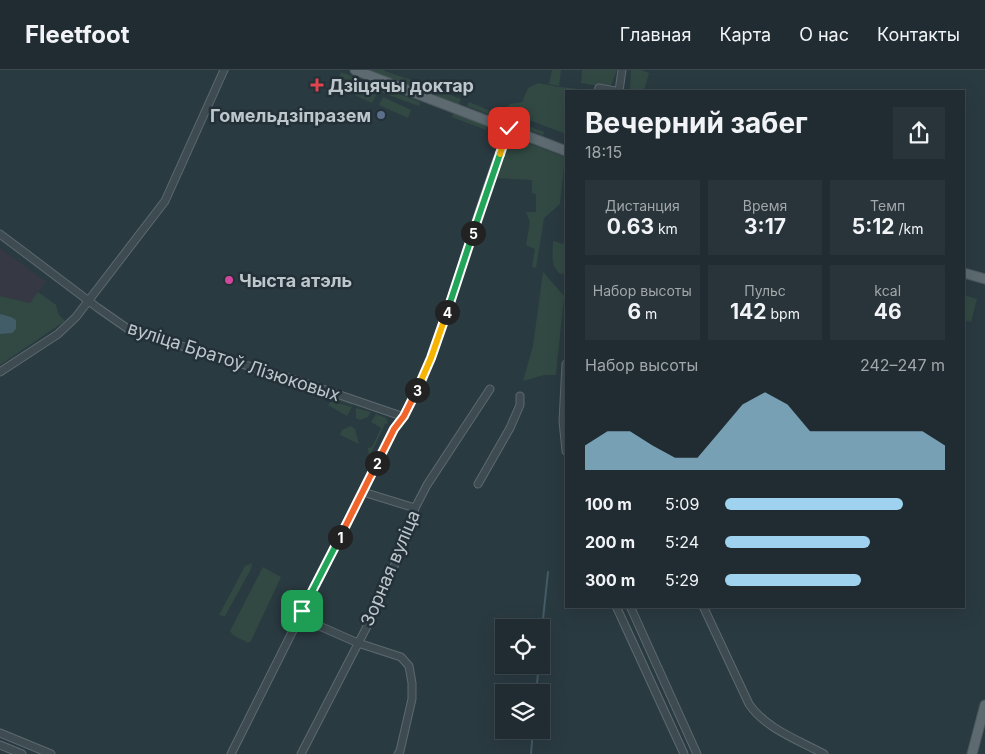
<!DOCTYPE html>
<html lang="ru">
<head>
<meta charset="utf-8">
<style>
  :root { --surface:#202c31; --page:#283439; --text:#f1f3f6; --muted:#a2a7ab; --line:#3d484d; --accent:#9ed2ee }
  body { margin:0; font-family:Inter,sans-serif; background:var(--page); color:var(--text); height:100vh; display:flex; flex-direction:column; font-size:19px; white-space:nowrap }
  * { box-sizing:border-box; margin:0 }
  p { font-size:16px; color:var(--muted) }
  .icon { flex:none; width:28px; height:28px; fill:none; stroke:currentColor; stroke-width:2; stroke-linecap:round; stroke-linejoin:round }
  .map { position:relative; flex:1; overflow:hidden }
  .sheet { position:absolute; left:565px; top:20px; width:400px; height:518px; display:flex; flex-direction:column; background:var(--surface); border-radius:0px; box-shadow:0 5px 20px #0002,0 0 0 1px var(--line) }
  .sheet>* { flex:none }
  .controls { position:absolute; left:495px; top:549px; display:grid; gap:10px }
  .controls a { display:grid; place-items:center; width:55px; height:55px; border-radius:0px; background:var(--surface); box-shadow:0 5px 20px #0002,0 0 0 1px var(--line); font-size:25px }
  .pin { position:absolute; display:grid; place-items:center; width:42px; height:42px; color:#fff; margin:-21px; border-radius:10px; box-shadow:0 2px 8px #0006 }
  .km { position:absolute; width:25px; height:25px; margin:-12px; border-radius:50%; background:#222; color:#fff; font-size:14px; line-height:25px; text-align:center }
  .round { display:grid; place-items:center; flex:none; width:52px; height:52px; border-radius:0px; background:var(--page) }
  .headline { display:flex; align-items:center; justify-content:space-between; height:85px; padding:0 20px }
  h1 { font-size:28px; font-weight:700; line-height:38px }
  .stats { display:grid; grid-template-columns:repeat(3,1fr); gap:8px; height:85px; padding:5px 20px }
  .stats div { display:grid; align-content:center; border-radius:0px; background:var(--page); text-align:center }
  .stats b { font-size:21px; font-weight:700 }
  .stats small { font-size:14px; font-weight:400 }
  .stats p { font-size:14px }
  .chart { height:140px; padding:10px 20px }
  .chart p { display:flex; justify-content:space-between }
  .chart svg { width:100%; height:90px; margin-top:5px; fill:var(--accent); opacity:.7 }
  ul { padding:0 20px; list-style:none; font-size:16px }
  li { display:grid; grid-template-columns:80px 60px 1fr; align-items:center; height:38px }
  li i { height:12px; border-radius:6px; background:var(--accent) }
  header { display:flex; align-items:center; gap:30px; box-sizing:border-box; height:70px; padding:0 25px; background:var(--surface); border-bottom:1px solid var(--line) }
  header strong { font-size:24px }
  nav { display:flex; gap:28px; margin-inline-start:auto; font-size:18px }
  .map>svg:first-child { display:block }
  .medical { fill:#363843 }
  .green { fill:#324943 }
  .water { fill:#425c68 }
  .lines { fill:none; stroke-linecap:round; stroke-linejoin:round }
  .stream { stroke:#425c68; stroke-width:2 }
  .minor-casing { stroke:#5d696f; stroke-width:9 }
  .major-casing { stroke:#4b575e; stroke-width:11 }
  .minor { stroke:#3e4b51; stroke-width:7 }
  .major { stroke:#5d6b71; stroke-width:9 }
  .split-1-casing { stroke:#fff; stroke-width:10 }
  .split-2-casing { stroke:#fff; stroke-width:10 }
  .split-3-casing { stroke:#fff; stroke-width:10 }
  .split-4-casing { stroke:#fff; stroke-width:10 }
  .split-5-casing { stroke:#fff; stroke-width:10 }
  .split-6-casing { stroke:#fff; stroke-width:10 }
  .split-7-casing { stroke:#fff; stroke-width:10 }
  .split-1 { stroke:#22a559; stroke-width:6 }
  .split-2 { stroke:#f0652b; stroke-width:6 }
  .split-3 { stroke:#f0652b; stroke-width:6 }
  .split-4 { stroke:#f5b400; stroke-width:6 }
  .split-5 { stroke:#22a559; stroke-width:6 }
  .split-6 { stroke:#22a559; stroke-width:6 }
  .split-7 { stroke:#f5b400; stroke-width:6 }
  .health-dot { fill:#e0444e; stroke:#233037; stroke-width:2 }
  .service-dot { fill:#5c6f8a; stroke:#233037; stroke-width:2 }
  .hotel-dot { fill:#d1479c; stroke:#233037; stroke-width:2 }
  .labels { text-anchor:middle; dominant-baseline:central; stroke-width:5; stroke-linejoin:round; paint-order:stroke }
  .poi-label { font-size:18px; font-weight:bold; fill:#bcc6cb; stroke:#233037; text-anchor:start }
  .street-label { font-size:18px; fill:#bcc6cb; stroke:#233037 }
</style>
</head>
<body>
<header>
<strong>Fleetfoot</strong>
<nav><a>Главная</a><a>Карта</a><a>О нас</a><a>Контакты</a></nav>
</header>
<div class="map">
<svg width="985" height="684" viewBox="0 0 985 684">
  <rect width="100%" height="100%" fill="#2a3a41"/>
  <path class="medical" d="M0,178L46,212L30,233L0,226Z"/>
  <g class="green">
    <path d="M369,0H382L414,11L412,17Z"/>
    <path d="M552,0H561L559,16L549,14Z"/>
    <path d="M582,0H617L610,18L581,13Z"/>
    <path d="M631,0H641L649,3L644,21H630Z"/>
    <path d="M341,2L420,32L419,36L339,7Z"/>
    <path d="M339,12L361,21L377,24L372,33L337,17Z"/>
    <path d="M538,13L559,17L590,20L566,21V64L503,40L510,34L522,32L528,18Z"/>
    <path d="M422,14L461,29L459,34L420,19Z"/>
    <path d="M383,27L411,40L408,48L379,35Z"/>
    <path d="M469,32L489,40L488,44L467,36Z"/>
    <path d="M453,43L487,56L486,60L452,47Z"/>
    <path d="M504,47L544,62L543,65L503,50Z"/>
    <path d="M515,68L565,87L560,134L544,148L536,198L532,197L535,179L526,175L530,152L526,142H536V124L532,123V110L496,108L508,72Z"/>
    <path d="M566,165V203L560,204C550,195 553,183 553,171L564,174Z"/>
    <path d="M543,202L564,226L556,305H544L523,311L533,276Z"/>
    <path d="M38,222L56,235L59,245L65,251L0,295V226L30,233Z"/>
    <path d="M964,225L977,229L971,252L964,250Z"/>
    <path d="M307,319L311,320L353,334L352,335L305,321Z"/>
    <path d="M331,331L352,337L347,346L328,335Z"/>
    <path d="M356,338L371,342L368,347L360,350L356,348Z"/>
    <path d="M376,344L386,348L388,353L385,354L369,388L368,378L372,377L381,358L371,352Z"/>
    <path d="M351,356L355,359L359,374L340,365L342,360Z"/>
    <path d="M252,493L251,499L225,546L219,545L245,496Z"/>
    <path d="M263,497L281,507L251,571L248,573L233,565L230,561Z"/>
  </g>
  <path class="water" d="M0,244L11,247L16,250V259L12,263L0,264Z"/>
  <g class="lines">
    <g class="stream">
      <path d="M541,568L548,502"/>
      <path d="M536,622L539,595"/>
      <path d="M531,684L533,660"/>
    </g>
    <g class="minor-casing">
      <g id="minor">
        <path d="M598,21L599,18L615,21"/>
        <path d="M619,21L622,0"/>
        <path d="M0,164L98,238L131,261L299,311L404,347"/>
        <path d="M566,294L563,351L566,381"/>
        <path d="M0,302L58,264L76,247L165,131L224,0"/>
        <path d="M478,414L510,358L520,335V326"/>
        <path d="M363,422L415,438"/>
        <path d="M616,536L684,684"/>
        <path d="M630,536L697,684"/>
        <path d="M703,536L749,634C765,658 798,670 824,684"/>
        <path d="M299,547L358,573L401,587L409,596L412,613V629L400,681L398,684"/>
        <path d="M0,663L51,684"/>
        <path d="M0,675L22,684"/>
        <path d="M231,684L394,359C420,327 434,280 447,242C467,181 485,118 509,58"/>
        <path d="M301,684L376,539L404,473L411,455L415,438L427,415L490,319"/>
      </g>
    </g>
    <g class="major-casing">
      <g id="major">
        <path d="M355,0L566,81"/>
        <path d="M964,203L985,209"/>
        <path d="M972,684L985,635"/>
      </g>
    </g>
    <use href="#minor" class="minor"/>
    <use href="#major" class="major"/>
  </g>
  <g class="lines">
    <g class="split-1-casing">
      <path id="split-1" d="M302,541L340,467"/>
    </g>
    <g class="split-2-casing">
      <path id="split-2" d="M340,467L377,393"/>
    </g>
    <g class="split-3-casing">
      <path id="split-3" d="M377,393L394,359L404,346L417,320"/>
    </g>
    <g class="split-4-casing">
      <path id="split-4" d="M417,320L431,288L447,242"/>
    </g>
    <g class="split-5-casing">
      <path id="split-5" d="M447,242L473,163"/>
    </g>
    <g class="split-6-casing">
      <path id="split-6" d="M473,163L500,84"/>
    </g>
    <g class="split-7-casing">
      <path id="split-7" d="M500,84L509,58"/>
    </g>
    <use href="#split-1" class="split-1"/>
    <use href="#split-2" class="split-2"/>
    <use href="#split-3" class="split-3"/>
    <use href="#split-4" class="split-4"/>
    <use href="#split-5" class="split-5"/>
    <use href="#split-6" class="split-6"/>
    <use href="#split-7" class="split-7"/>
  </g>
  <path class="health-dot" d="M314.5 7.5h5v5h5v5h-5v5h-5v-5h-5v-5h5z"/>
  <circle class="service-dot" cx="381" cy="45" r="5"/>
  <circle class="hotel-dot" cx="229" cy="210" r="5"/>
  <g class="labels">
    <g class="poi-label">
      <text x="328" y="15">Дзіцячы доктар</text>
      <text x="371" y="45" text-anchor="end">Гомельдзіпразем</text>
      <text x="239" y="210">Чыста атэль</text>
    </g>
    <g class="street-label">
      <text transform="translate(234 291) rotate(18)">вуліца Братоў Лізюковых</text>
      <text transform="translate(390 498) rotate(-67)">Зорная вуліца</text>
    </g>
  </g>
</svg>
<div class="controls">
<a><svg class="icon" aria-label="locate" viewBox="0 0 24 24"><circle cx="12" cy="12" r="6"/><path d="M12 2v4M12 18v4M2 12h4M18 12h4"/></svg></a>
<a><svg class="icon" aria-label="layers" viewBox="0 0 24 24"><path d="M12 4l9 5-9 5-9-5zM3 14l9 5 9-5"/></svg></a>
</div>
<div class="pin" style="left:302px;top:541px;background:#1e9e55"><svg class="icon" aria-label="arrive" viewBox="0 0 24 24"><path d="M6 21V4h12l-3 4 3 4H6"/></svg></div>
<div class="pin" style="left:509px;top:58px;background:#d93025"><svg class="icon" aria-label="check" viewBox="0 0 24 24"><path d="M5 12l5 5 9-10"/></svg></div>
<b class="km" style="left:340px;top:467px">1</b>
<b class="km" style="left:377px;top:393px">2</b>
<b class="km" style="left:417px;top:320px">3</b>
<b class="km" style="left:447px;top:242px">4</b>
<b class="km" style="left:473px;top:163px">5</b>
<section class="sheet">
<div class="headline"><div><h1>Вечерний забег</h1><p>18:15</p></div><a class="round"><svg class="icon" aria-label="share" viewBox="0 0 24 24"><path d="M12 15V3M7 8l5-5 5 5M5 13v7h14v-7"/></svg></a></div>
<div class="stats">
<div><p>Дистанция</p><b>0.63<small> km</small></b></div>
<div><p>Время</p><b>3:17</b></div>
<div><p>Темп</p><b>5:12<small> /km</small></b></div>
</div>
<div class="stats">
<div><p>Набор высоты</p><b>6<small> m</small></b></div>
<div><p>Пульс</p><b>142<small> bpm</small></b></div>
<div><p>kcal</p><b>46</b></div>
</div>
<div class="chart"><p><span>Набор высоты</span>242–247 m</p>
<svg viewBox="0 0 160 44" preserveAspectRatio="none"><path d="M0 44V32L10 25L20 25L30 32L40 38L50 38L60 25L70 12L80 6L90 12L100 25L110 25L120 25L130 25L140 25L150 25L160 32V44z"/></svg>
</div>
<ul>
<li><b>100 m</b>5:09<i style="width:81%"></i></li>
<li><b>200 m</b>5:24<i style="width:66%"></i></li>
<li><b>300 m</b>5:29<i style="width:62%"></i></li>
</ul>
</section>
</div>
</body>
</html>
